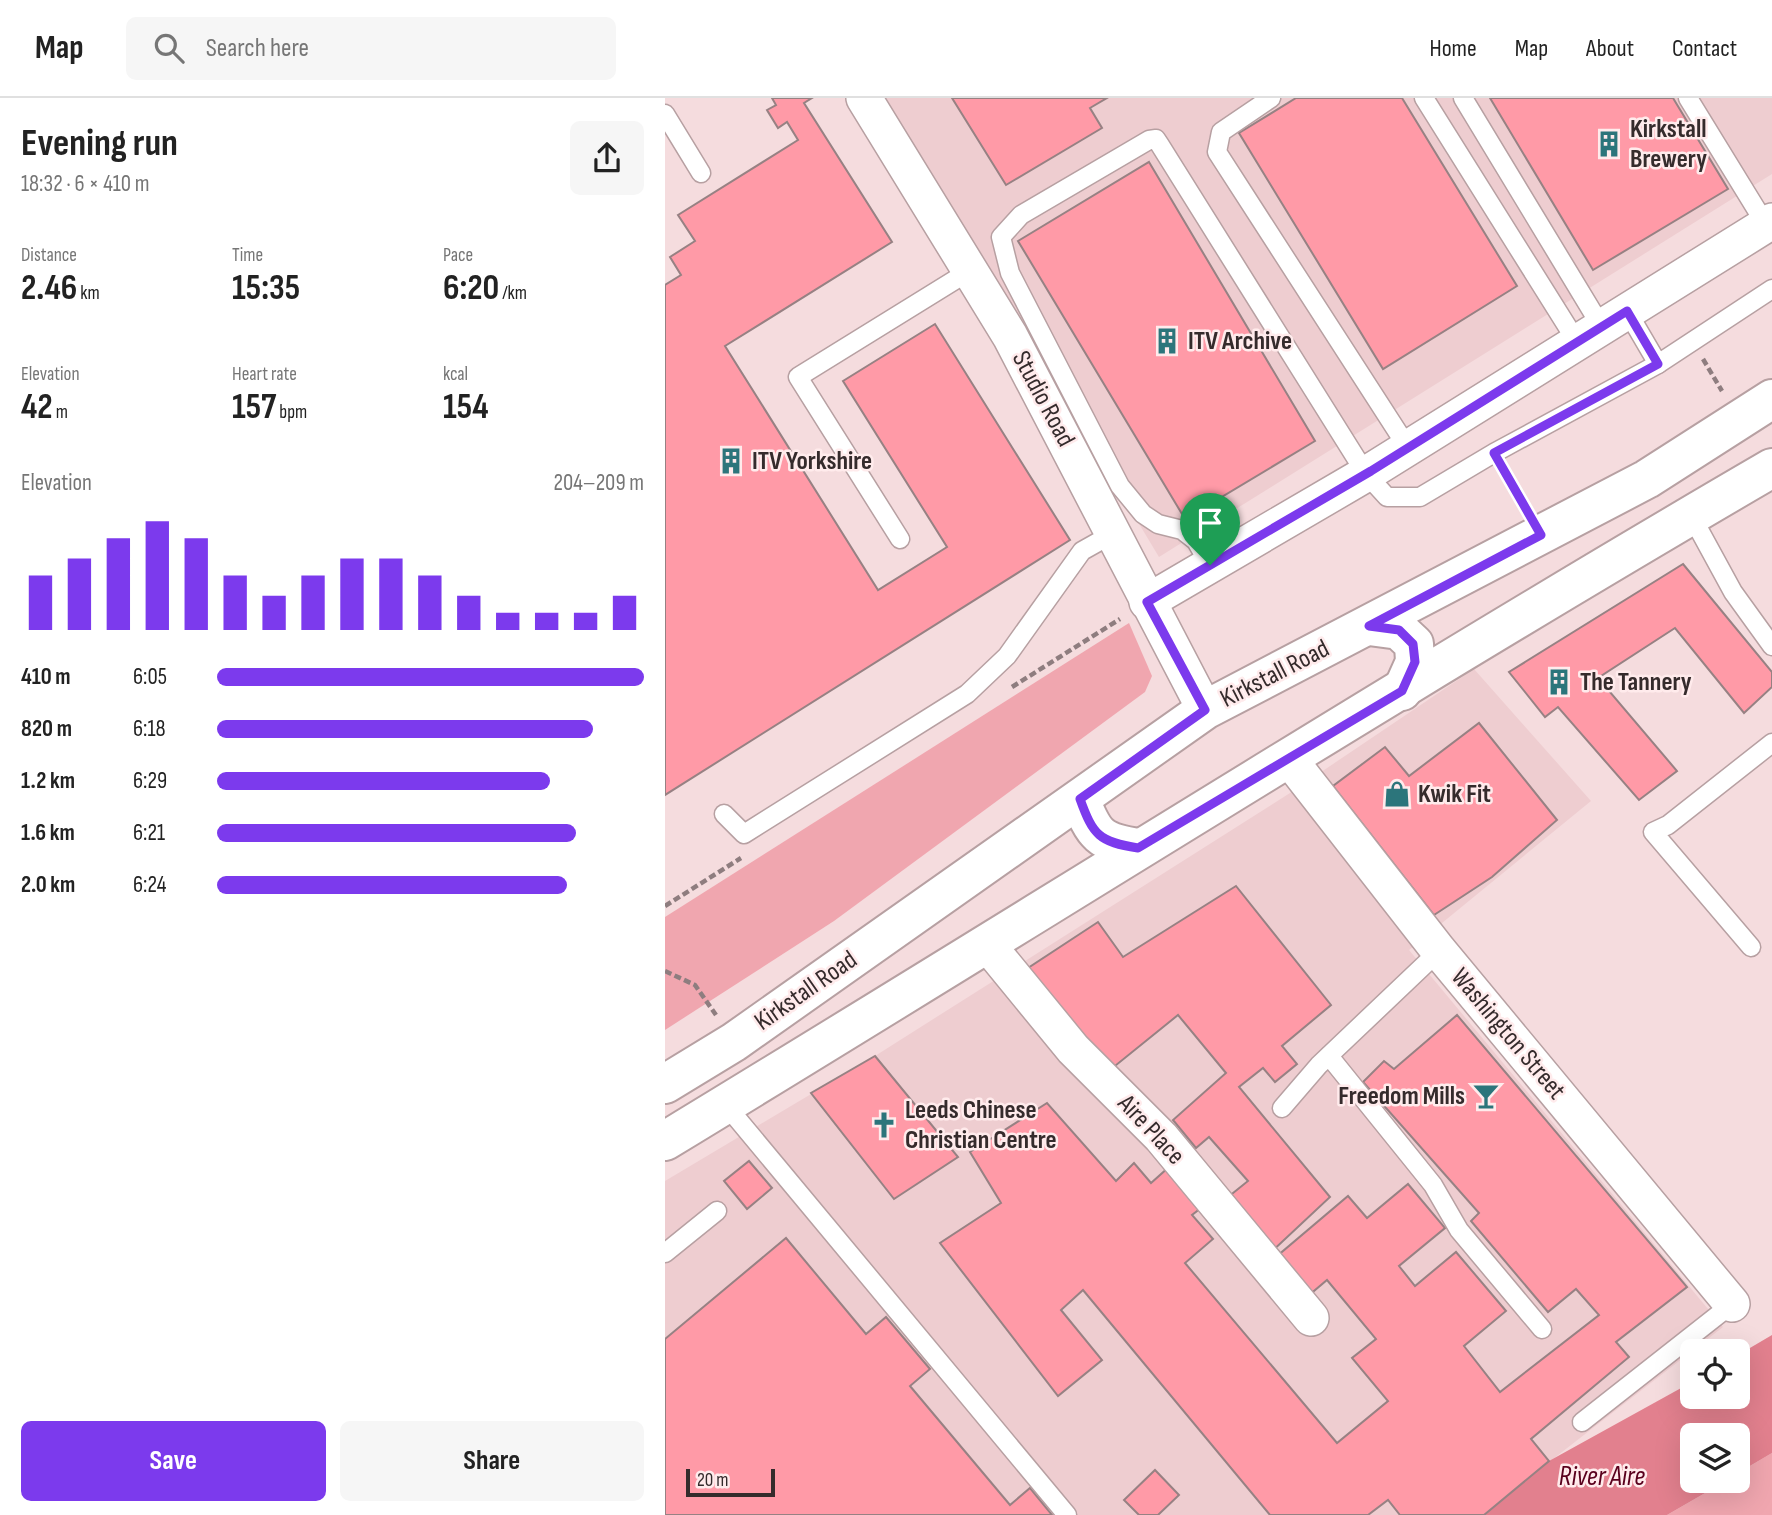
<!DOCTYPE html>
<html lang="en">
<head>
<meta charset="utf-8">
<style>
  :root { --surface:#fff; --page:#f6f6f6; --text:#222; --muted:#767676; --line:#e0e0e0; --accent:#7c3aed }
  body { margin:0; font-family:"Sofia Sans Condensed",sans-serif; background:var(--page); color:var(--text); height:100vh; display:flex; flex-direction:column; font-size:26px; white-space:nowrap }
  * { box-sizing:border-box; margin:0 }
  p { font-size:23px; color:var(--muted) }
  .icon { flex:none; width:38px; height:38px; fill:none; stroke:currentColor; stroke-width:2; stroke-linecap:round; stroke-linejoin:round }
  .map { position:relative; flex:1; overflow:hidden }
  .side { display:flex; flex-direction:column; background:var(--surface); width:665px }
  .side>* { flex:none }
  .fabs { position:absolute; left:1015px; top:1241px; display:grid; gap:14px }
  .fabs a { display:grid; place-items:center; width:70px; height:70px; border-radius:10px; background:var(--surface); box-shadow:0 7px 28px #0002; font-size:35px }
  .scale { position:absolute; left:21px; bottom:18px; width:89px; box-sizing:border-box; padding-left:7px; border:4px solid #352b2c; border-top:0; font-size:19px; line-height:24px; white-space:nowrap; color:#352b2c; -webkit-text-stroke:5px #ffebec; paint-order:stroke }
  .pin { position:absolute; display:grid; place-items:center; width:60px; height:60px; color:#fff; margin:-72px -30px; border-radius:50% 50% 50% 0; rotate:-45deg; box-shadow:0 0 7px #0007 }
  .pin .icon { rotate:45deg }
  .round { display:grid; place-items:center; flex:none; width:74px; height:74px; border-radius:10px; background:var(--page) }
  .overview { display:flex; align-items:center; justify-content:space-between; height:119px; padding:0 21px }
  h1 { font-size:38px; font-weight:700; line-height:52px }
  .stats { display:grid; grid-template-columns:repeat(3,1fr); gap:10px; height:119px; padding:7px 21px }
  .stats div { display:grid; align-content:center }
  .stats b { font-size:35px; font-weight:700 }
  .stats small { font-size:19px; font-weight:400 }
  .stats p { font-size:19px }
  .chart { height:196px; padding:14px 21px }
  .chart p { display:flex; justify-content:space-between }
  .chart svg { width:100%; height:126px; margin-top:7px; stroke:var(--accent); stroke-width:6 }
  .action { display:flex; gap:14px; margin-top:auto; padding:14px 21px }
  .action a { flex:1; height:80px; border-radius:10px; background:var(--accent); color:#fff; font-size:28px; font-weight:700; line-height:80px; text-align:center }
  .action a+a { background:var(--page); color:var(--text) }
  ul { padding:0 21px; list-style:none; font-size:23px }
  li { display:grid; grid-template-columns:112px 84px 1fr; align-items:center; height:52px }
  li i { height:18px; border-radius:9px; background:var(--accent) }
  header { display:flex; align-items:center; gap:42px; box-sizing:border-box; height:98px; padding:0 35px; background:var(--surface); border-bottom:2px solid var(--line) }
  header strong { font-size:33px }
  nav { display:flex; gap:38px; margin-inline-start:auto; font-size:24px }
  .search { width:490px; height:63px; background:var(--page); display:flex; align-items:center; gap:18px; box-sizing:border-box; padding:0 24px; border-radius:10px; color:var(--muted); font-size:26px }
  main { display:flex; flex:1; min-height:0 }
  .map>svg:first-child { display:block }
  .built { fill:#eecdd0 }
  .green { fill:#f0a6af }
  .water { fill:#e2808e }
  .building { fill:#ff9aa7; stroke:#978183; stroke-width:2 }
  .lines { fill:none; stroke-linecap:round; stroke-linejoin:round }
  .service-casing { stroke:#b7a0a2; stroke-width:21 }
  .minor-casing { stroke:#b7a0a2; stroke-width:38 }
  .primary-casing { stroke:#b7a0a2; stroke-width:42 }
  .path { stroke:#8e7d7f; stroke-width:4.5; stroke-dasharray:7 3.5; stroke-linecap:butt }
  .service { stroke:#fff; stroke-width:18 }
  .minor { stroke:#fff; stroke-width:35 }
  .primary { stroke:#fff; stroke-width:38 }
  .route-casing { stroke:#fff; stroke-width:14 }
  .route { stroke:#7c3aed; stroke-width:9 }
  .labels { text-anchor:middle; dominant-baseline:central; stroke-width:5; stroke-linejoin:round; paint-order:stroke }
  .poi-label { font-size:26px; font-weight:bold; fill:#352b2c; stroke:#ffebec; text-anchor:start }
  .street-label { font-size:26px; fill:#352b2c; stroke:#ffebec }
  .water-label { font-size:28px; font-style:italic; fill:#5a001d; stroke:#ffebec }
</style>
</head>
<body>
<header>
<strong>Map</strong>
<div class="search"><svg class="icon" aria-label="search" viewBox="0 0 24 24"><circle cx="10" cy="10" r="6"/><path d="M15 15l6 6"/></svg>Search here</div>
<nav><a>Home</a><a>Map</a><a>About</a><a>Contact</a></nav>
</header>
<main>
<section class="side">
<div class="overview"><div><h1>Evening run</h1><p>18:32 · 6 × 410 m</p></div><a class="round"><svg class="icon" aria-label="share" viewBox="0 0 24 24"><path d="M12 15V3M7 8l5-5 5 5M5 13v7h14v-7"/></svg></a></div>
<div class="stats">
<div><p>Distance</p><b>2.46<small> km</small></b></div>
<div><p>Time</p><b>15:35</b></div>
<div><p>Pace</p><b>6:20<small> /km</small></b></div>
</div>
<div class="stats">
<div><p>Elevation</p><b>42<small> m</small></b></div>
<div><p>Heart rate</p><b>157<small> bpm</small></b></div>
<div><p>kcal</p><b>154</b></div>
</div>
<div class="chart"><p><span>Elevation</span>204–209 m</p>
<svg viewBox="0 0 160 44" preserveAspectRatio="none"><path d="M5 44V25M15 44V19M25 44V12M35 44V6M45 44V12M55 44V25M65 44V32M75 44V25M85 44V19M95 44V19M105 44V25M115 44V32M125 44V38M135 44V38M145 44V38M155 44V32"/></svg>
</div>
<ul>
<li><b>410 m</b>6:05<i style="width:100%"></i></li>
<li><b>820 m</b>6:18<i style="width:88%"></i></li>
<li><b>1.2 km</b>6:29<i style="width:78%"></i></li>
<li><b>1.6 km</b>6:21<i style="width:84%"></i></li>
<li><b>2.0 km</b>6:24<i style="width:82%"></i></li>
</ul>
<div class="action"><a>Save</a><a>Share</a></div>
</section>
<div class="map">
<svg width="1107" height="1417" viewBox="0 0 1107 1417">
  <rect width="100%" height="100%" fill="#f5dcde"/>
  <g class="built">
    <path d="M218,0H1107V76L494,459Z"/>
    <path d="M809,571L926,703L744,852L1058,1229L816,1417H0V1083L210,958L625,695Z"/>
  </g>
  <g class="green">
    <path d="M464,525L487,578L480,594L169,823L0,932V819Z"/>
    <path d="M1107,1355V1417H1002L1061,1383L1073,1382V1375Z"/>
  </g>
  <path class="water" d="M1107,1237V1355L1073,1375V1337H1027V1382L1061,1383L1002,1417H819L884,1363L1027,1284V1298H1073V1257Z"/>
  <g class="building">
    <path d="M107,0H147L139,5L227,144L60,248L213,492L282,449L178,283L270,226L405,442L0,697V187L16,177L5,159L30,143L13,117L133,42L122,24L113,30L102,12L111,7Z"/>
    <path d="M287,0H442L425,10L437,30L341,87Z"/>
    <path d="M631,0H737L852,188L718,271L574,35Z"/>
    <path d="M825,0H1008L1063,91L928,172Z"/>
    <path d="M484,64L650,343L520,421L353,143Z"/>
    <path d="M1018,466L1107,574V589L1079,615L1010,530L933,580L1012,673L974,702L893,609L880,619L844,574Z"/>
    <path d="M814,625L892,722L827,779L769,817L668,688L720,649L744,678Z"/>
    <path d="M571,788L666,907L617,948L632,966L610,984L598,970L574,989L665,1099L602,1158L557,1104L583,1083L544,1039L531,1050L508,1022L561,975L513,917L445,972L357,874L433,824L458,859Z"/>
    <path d="M792,917L1022,1189L951,1244L964,1259L866,1341L884,1363L819,1417H735L723,1402L703,1417H605L418,1192L396,1212L437,1262L393,1298L275,1145L336,1105L305,1054L382,1005L451,1083L469,1065L486,1085L504,1069L540,1107L527,1117L548,1141L520,1165L672,1345L723,1303L687,1260L711,1241L662,1182L643,1198L611,1159L683,1098L702,1120L743,1086L780,1130L734,1168L750,1188L791,1154L841,1213L799,1248L835,1294L934,1217L911,1191L883,1214L806,1123L814,1115L698,984L719,963L729,971Z"/>
    <path d="M210,958L293,1059L229,1101L146,995Z"/>
    <path d="M84,1063L107,1090L82,1111L59,1083Z"/>
    <path d="M121,1140L201,1236L221,1219L265,1271L245,1288L345,1407L365,1390L387,1417H0V1241Z"/>
    <path d="M490,1372L514,1397L493,1417H474L459,1402Z"/>
  </g>
  <g class="lines">
    <g class="service-casing">
      <g id="service">
        <path d="M606,0L556,34L552,54L743,350"/>
        <path d="M759,0L912,244"/>
        <path d="M798,0L936,228"/>
        <path d="M1023,0L1101,127"/>
        <path d="M0,16L36,75"/>
        <path d="M962,213L993,266L1107,191"/>
        <path d="M1026,417L1068,494L1107,548"/>
        <path d="M235,441L133,279L306,172"/>
        <path d="M545,467L531,443L517,432L493,426L478,416L455,388L345,175L336,139L356,117L484,42L491,41L495,47L701,376L722,399H755L829,355L993,266"/>
        <path d="M59,716L79,736L302,596L342,558L417,453L449,435"/>
        <path d="M1086,849L988,734L1003,727L1107,645"/>
        <path d="M664,958L768,1087L794,1132L877,1231"/>
        <path d="M60,1006L402,1417"/>
        <path d="M617,1010L654,967L774,853"/>
        <path d="M0,1155L52,1113"/>
        <path d="M917,1324L1067,1206"/>
      </g>
    </g>
    <g class="minor-casing">
      <g id="minor">
        <path d="M199,0L345,238L540,612"/>
        <path d="M482,504L706,373L1107,123"/>
        <path d="M625,662L774,853L1067,1206"/>
        <path d="M322,846L408,951L496,1039L646,1220"/>
      </g>
    </g>
    <g class="primary-casing">
      <g id="primary">
        <path d="M704,528L734,532L749,546L750,564L737,593"/>
        <path d="M415,701C429,737 434,744 473,750"/>
        <path d="M0,986L69,944L540,612L982,381L1107,301"/>
        <path d="M0,1043C369,819 734,587 1107,370"/>
      </g>
    </g>
    <g class="path">
      <path d="M1038,261L1057,293"/>
      <path d="M840,374L860,409"/>
      <path d="M347,589L455,521"/>
      <path d="M0,808L76,760"/>
      <path d="M0,873L30,887L51,917"/>
    </g>
    <use href="#service" class="service"/>
    <use href="#minor" class="minor"/>
    <use href="#primary" class="primary"/>
  </g>
  <g class="lines">
    <g class="route-casing">
      <path id="route" d="M962,213L993,266L829,355L876,437L704,528L734,532L748,546L750,564L737,593L473,750C434,744 428,737 415,701L540,612L482,504L706,373Z"/>
    </g>
    <use href="#route" class="route"/>
  </g>
  <defs>
    <g id="building-bare" transform="scale(2.1)"><path d="M-4-6H4V6H1V3H-1V6H-4ZM-2.5-4.3h1.7v1.8h-1.7ZM.8-4.3h1.7v1.8H.8ZM-2.5-1h1.7V.8h-1.7ZM.8-1h1.7V.8H.8Z" fill="#2c757b" stroke="#ffebec" stroke-width="2.5" paint-order="stroke"/></g>
    <g id="shop-bare" transform="scale(2.1)"><path d="M-5-2.5h2.3a2.7 3.5 0 0 1 5.4 0H5L5.5 6h-11ZM-1.5-2.5h3a1.5 2.3 0 0 0-3 0Z" fill="#2c757b" stroke="#ffebec" stroke-width="2.5" paint-order="stroke"/></g>
    <g id="bar-bare" transform="scale(2.1)"><path d="M-6-5H6L.8 .8V4.5H3.5V6h-7V4.5H-.8V.8Z" fill="#2c757b" stroke="#ffebec" stroke-width="2.5" paint-order="stroke"/></g>
    <g id="church-bare" transform="scale(2.1)"><path d="M-1.2-6h2.4v3.5h3.3v2.4h-3.3V6h-2.4V-.1h-3.3v-2.4h3.3Z" fill="#2c757b" stroke="#ffebec" stroke-width="2.5" paint-order="stroke"/></g>
  </defs>
  <g fill-rule="evenodd">
    <use href="#building-bare" x="944" y="46"/>
    <use href="#building-bare" x="502" y="243"/>
    <use href="#building-bare" x="66" y="363"/>
    <use href="#building-bare" x="894" y="584"/>
    <use href="#shop-bare" x="732" y="696"/>
    <use href="#bar-bare" x="821" y="998"/>
    <use href="#church-bare" x="219" y="1027"/>
  </g>
  <g class="labels">
    <g class="poi-label">
      <text x="965" y="31">Kirkstall<tspan x="965" dy="30">Brewery</tspan></text>
      <text x="523" y="243">ITV Archive</text>
      <text x="87" y="363">ITV Yorkshire</text>
      <text x="915" y="584">The Tannery</text>
      <text x="753" y="696">Kwik Fit</text>
      <text x="800" y="998" text-anchor="end">Freedom Mills</text>
      <text x="240" y="1012">Leeds Chinese<tspan x="240" dy="30">Christian Centre</tspan></text>
    </g>
    <g class="street-label">
      <text transform="translate(378 301) rotate(62)">Studio Road</text>
      <text transform="translate(610 576) rotate(-27)">Kirkstall Road</text>
      <text transform="translate(141 893) rotate(-35)">Kirkstall Road</text>
      <text transform="translate(843 936) rotate(50)">Washington Street</text>
      <text transform="translate(486 1032) rotate(47)">Aire Place</text>
    </g>
    <g class="water-label">
      <text x="937" y="1378">River Aire</text>
    </g>
  </g>
</svg>
<div class="fabs">
<a><svg class="icon" aria-label="locate" viewBox="0 0 24 24"><circle cx="12" cy="12" r="6"/><path d="M12 2v4M12 18v4M2 12h4M18 12h4"/></svg></a>
<a><svg class="icon" aria-label="layers" viewBox="0 0 24 24"><path d="M12 4l9 5-9 5-9-5zM3 14l9 5 9-5"/></svg></a>
</div>
<div class="scale">20 m</div>
<div class="pin" style="left:545px;top:467px;background:#1e9e55"><svg class="icon" aria-label="arrive" viewBox="0 0 24 24"><path d="M6 21V4h12l-3 4 3 4H6"/></svg></div>
</div>
</main>
</body>
</html>
